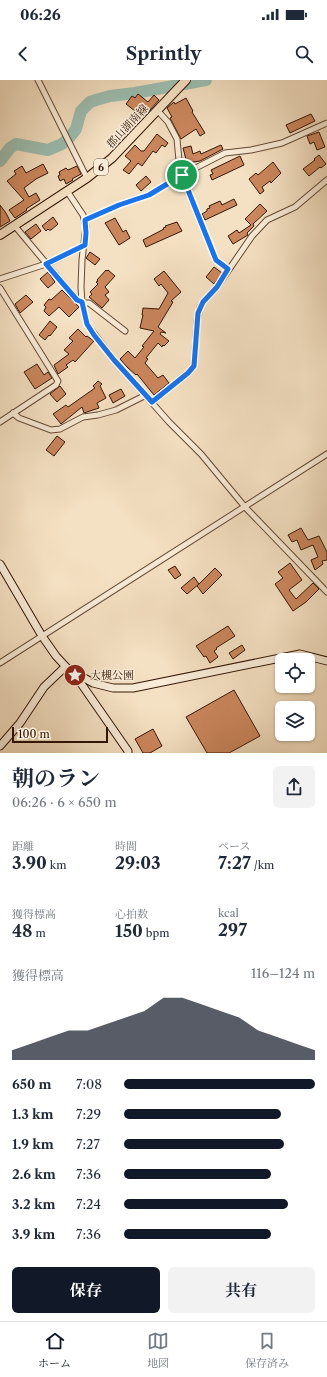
<!DOCTYPE html>
<html lang="ja">
<head>
<meta charset="utf-8">
<style>
  :root { --surface:#fff; --page:#f2f2f3; --text:#1f2937; --muted:#747a83; --line:#e0e1e3; --accent:#111827 }
  body { margin:0; font-family:"Libre Caslon Text","Noto Serif JP",serif; background:var(--page); color:var(--text); height:100vh; display:flex; flex-direction:column; font-size:15px; white-space:nowrap }
  * { box-sizing:border-box; margin:0 }
  p { font-size:13px; color:var(--muted) }
  .icon { flex:none; width:22px; height:22px; fill:none; stroke:currentColor; stroke-width:2; stroke-linecap:round; stroke-linejoin:round }
  .map { position:relative; height:673px; overflow:hidden }
  .side { display:flex; flex-direction:column; background:var(--surface); flex:1 }
  .side>* { flex:none }
  .buttons { position:absolute; left:275px; top:573px; display:grid; gap:8px }
  .buttons a { display:grid; place-items:center; width:40px; height:40px; border-radius:6px; background:var(--surface); box-shadow:0 1px 3px #0004; font-size:20px }
  .scale { position:absolute; left:12px; bottom:10px; width:96px; box-sizing:border-box; padding-left:4px; border:2px solid #351705; border-top:0; font-size:11px; line-height:14px; white-space:nowrap; color:#351705; -webkit-text-stroke:3px #f8ebd7; paint-order:stroke }
  .pin { position:absolute; display:grid; place-items:center; width:34px; height:34px; color:#fff; margin:-17px; border:2px solid #fff; border-radius:50%; box-shadow:0 1px 4px #0007 }
  .round { display:grid; place-items:center; flex:none; width:42px; height:42px; border-radius:6px; background:var(--page) }
  .summary { display:flex; align-items:center; justify-content:space-between; height:68px; padding:0 12px }
  h1 { font-size:22px; font-weight:700; line-height:30px }
  .figures { display:grid; grid-template-columns:repeat(3,1fr); gap:6px; height:68px; padding:4px 12px }
  .figures div { display:grid; align-content:center }
  .figures b { font-size:17px; font-weight:700 }
  .figures small { font-size:11px; font-weight:400 }
  .figures p { font-size:11px }
  .chart { height:112px; padding:8px 12px }
  .chart p { display:flex; justify-content:space-between }
  .chart svg { width:100%; height:72px; margin-top:4px; fill:var(--accent); opacity:.7 }
  .button { display:flex; gap:8px; margin-top:auto; padding:8px 12px }
  .button a { flex:1; height:46px; border-radius:6px; background:var(--accent); color:#fff; font-size:16px; font-weight:700; line-height:46px; text-align:center }
  .button a+a { background:var(--page); color:var(--text) }
  ul { padding:0 12px; list-style:none; font-size:13px }
  li { display:grid; grid-template-columns:64px 48px 1fr; align-items:center; height:30px }
  li i { height:10px; border-radius:5px; background:var(--accent) }
  .status { display:flex; justify-content:space-between; align-items:center; height:28px; padding:0 20px; background:var(--surface); direction:ltr }
  .status svg { height:11px; fill:currentColor }
  header { display:flex; justify-content:space-between; align-items:center; height:52px; padding:0 12px; background:var(--surface); font-size:18px; font-weight:700 }
  .tabs { display:flex; justify-content:space-around; align-items:center; height:56px; border-top:1px solid var(--line); background:var(--surface); font-size:11px; color:var(--muted) }
  .tabs a { display:grid; justify-items:center; gap:2px }
  .tabs .on { color:var(--accent) }
  .map>svg:first-child { display:block }
  .lines { fill:none; stroke-linecap:round; stroke-linejoin:round }
  .river { stroke:#9cbdb0; stroke-width:12 }
  .building { fill:#cb865c; stroke:#351705 }
  .street-casing { stroke:#654934; stroke-width:7 }
  .secondary-casing { stroke:#351705; stroke-width:9 }
  .primary-casing { stroke:#351705; stroke-width:10 }
  .street { stroke:#f8ebd7; stroke-width:5 }
  .secondary { stroke:#f8ebd7; stroke-width:7 }
  .primary { stroke:#f4e0c2; stroke-width:8 }
  .route-casing { stroke:#fff; stroke-width:8 }
  .route { stroke:#1a73e8; stroke-width:5 }
  .labels { text-anchor:middle; dominant-baseline:central; stroke-width:3; stroke-linejoin:round; paint-order:stroke }
  .shield { fill:#f8ebd7; stroke:#705744; stroke-width:1 }
  .shield-label { font-size:10px; font-weight:bold; fill:#351705 }
  .street-label { font-size:11px; fill:#351705; stroke:#f8ebd7 }
  .poi-label { font-size:11px; fill:#351705; stroke:#f8ebd7; text-anchor:start }
</style>
</head>
<body>
<div class="status"><b>06:26</b><svg viewBox="0 0 49 12"><path d="M0 12V9h3v3zM5 12V6h3v6zM10 12V3h3v9zM15 12V0h3v12zM26 1h20v11H26zM47 4h2v5h-2z"/></svg></div>
<header><svg class="icon" aria-label="back" viewBox="0 0 24 24"><path d="M15 5l-7 7 7 7"/></svg>Sprintly<svg class="icon" aria-label="search" viewBox="0 0 24 24"><circle cx="10" cy="10" r="6"/><path d="M15 15l6 6"/></svg></header>
<div class="map">
<svg width="327" height="673" viewBox="0 0 327 673">
  <rect width="100%" height="100%" fill="#f4e0c2"/>
  <filter id="stains"><feTurbulence type="fractalNoise" baseFrequency=".005" numOctaves="4"/><feColorMatrix values="0 0 0 0 .2 0 0 0 0 .09 0 0 0 0 .02 0 0 0 .5 -.17"/></filter>
  <radialGradient id="worn" r=".72"><stop offset=".6" stop-color="#630" stop-opacity="0"/><stop offset="1" stop-color="#630" stop-opacity=".3"/></radialGradient>
  <g class="lines">
    <path class="river" d="M0,81L10,68L16,64L48,70L62,64L69,58L76,49L81,31L90,22L96,20L110,16L135,13L206,0"/>
  </g>
  <g class="building">
    <path d="M138,14L148,22L154,15L159,20L149,31L142,25L135,31L126,24L132,16L135,18Z"/>
    <path d="M186,18L193,31L192,32L205,53L200,56L196,49L181,59L170,38L172,37L167,28L174,22L175,24Z"/>
    <path d="M311,34L315,41L290,53L286,45Z"/>
    <path d="M319,52L325,67L317,70L314,62L310,64L307,56Z"/>
    <path d="M157,54L168,63L165,67L162,65L156,73L153,71L142,86L138,83L129,94L123,90L131,81L125,76L135,65L141,71H144Z"/>
    <path d="M221,65L223,69L200,81L187,83L183,68L191,66L193,74L200,71L201,74Z"/>
    <path d="M319,75L326,84L321,88L320,87L309,96L303,89L315,80L314,79Z"/>
    <path d="M240,76L244,85L212,100L210,95L213,94L211,90Z"/>
    <path d="M273,82L281,93L271,103L270,101L262,107L264,111L260,114L249,99L256,93L258,95Z"/>
    <path d="M43,84L48,93L36,99L24,108L29,117L36,113L40,120L26,129L27,130L15,138L9,130L24,120L7,101L16,94L14,91L22,86L26,93Z"/>
    <path d="M77,86L81,94L72,99L73,100L66,104L64,99L60,101L58,96L60,95L59,92L66,88L68,90Z"/>
    <path d="M146,96L151,102L141,111L136,105Z"/>
    <path d="M234,119L237,125L205,140L202,134L207,131V129L210,128L209,126L220,121L222,125Z"/>
    <path d="M260,124L267,131L253,144L254,146L247,153L248,155L233,164L228,156L237,150L239,153L251,145L245,139Z"/>
    <path d="M0,125L6,133L10,141L0,147Z"/>
    <path d="M53,137L58,144L51,150H49L48,149L46,151L42,146Z"/>
    <path d="M115,138L123,152L126,150L130,158L119,165L105,143Z"/>
    <path d="M177,142L182,151L146,167L143,160L164,149L163,148L166,147L165,146Z"/>
    <path d="M36,144L41,151L31,159L25,152Z"/>
    <path d="M90,172L100,179L95,185L86,178Z"/>
    <path d="M214,187L222,193L214,204L206,197Z"/>
    <path d="M106,190L107,191L108,190L115,196L105,207L109,212L105,215L109,220L102,228L89,217L92,214L90,212L98,204L96,202L98,201L97,200Z"/>
    <path d="M164,191L181,212L171,221L173,222L158,247L166,253L161,252L160,254L169,261L164,266L163,265L162,267L158,263L146,278L148,279L145,283L158,298L163,295L169,303L154,315L137,294L136,295L128,288L120,279L128,271L135,278L144,267L142,266L154,251L140,248L143,235H142L143,228L159,229L168,213L161,204L159,206L154,199Z"/>
    <path d="M48,192L55,202L48,208L40,199Z"/>
    <path d="M62,210L79,227L69,237L59,227L49,236L44,231L46,227L44,225L49,219L51,220Z"/>
    <path d="M26,215L33,222L20,233L15,224Z"/>
    <path d="M50,241L57,247L50,256L49,255L45,260L39,255Z"/>
    <path d="M78,249L86,257L87,256L94,261L75,282L73,280L66,285L68,287L58,294L54,285L69,274L64,270L73,261L69,258Z"/>
    <path d="M37,284L44,295L48,292L52,298L35,309L24,292Z"/>
    <path d="M98,301L102,304L100,306L106,318L97,323L99,328L84,333L82,327L61,344L53,334L66,325L68,327L95,308L93,306Z"/>
    <path d="M60,306L66,314L57,322L50,314Z"/>
    <path d="M121,309L125,316L113,323L109,315Z"/>
    <path d="M57,356L65,362L54,376L46,370Z"/>
    <path d="M301,448L308,460L319,456L327,472V480L322,481L323,484L315,490L311,480L318,477L313,465L301,470L297,460L292,462L288,455Z"/>
    <path d="M290,483L302,500L289,510L296,519L313,503L319,509L306,522L293,531L275,504L283,498L278,492Z"/>
    <path d="M175,486L181,495L175,499L168,490Z"/>
    <path d="M215,488L222,495L203,514L197,506Z"/>
    <path d="M194,497L199,504L187,514L181,508Z"/>
    <path d="M228,546L235,556L216,568L217,569L214,571L218,577L210,583L206,576L204,577L196,566Z"/>
    <path d="M242,565L245,570L233,579L229,573Z"/>
    <path d="M234,610L260,656L229,673H207L186,637Z"/>
    <path d="M153,649L162,666L150,673H143L135,659Z"/>
  </g>
  <g class="lines">
    <g class="street-casing">
      <g id="street">
        <path d="M38,0L87,98"/>
        <path d="M157,30L168,42L177,59L180,91L216,180L228,189"/>
        <path d="M67,111L83,135L86,146L82,180L81,207L82,223L87,244L114,280L169,342L201,374L245,427L327,512"/>
        <path d="M85,140L119,125L149,115L182,95L225,73L251,70L282,63L327,43"/>
        <path d="M14,145L77,220L82,223H89L125,251"/>
        <path d="M0,199L49,183L85,165"/>
        <path d="M0,208L58,301L56,305L0,342"/>
        <path d="M152,322L188,293L194,286L197,241L200,227L203,222L217,207L252,156L267,140L295,127L327,100"/>
        <path d="M13,333L19,338L51,350L60,349L83,337L98,335L116,330L146,315"/>
        <path d="M0,583L327,374"/>
      </g>
    </g>
    <g class="secondary-casing">
      <g id="secondary">
        <path d="M0,484L42,556L56,576L80,602L128,671V673"/>
        <path d="M0,666L20,643L44,607L65,587L93,603L113,608H133L300,574L327,581"/>
      </g>
    </g>
    <g class="primary-casing">
      <path id="primary" d="M0,155L87,98L112,78L186,0"/>
    </g>
    <use href="#street" class="street"/>
    <use href="#secondary" class="secondary"/>
    <use href="#primary" class="primary"/>
  </g>
  <g class="lines">
    <g class="route-casing">
      <path id="route" d="M182,95L216,180L228,189L217,207L203,222L198,233L194,286L188,293L152,322L114,280L94,255L87,244L82,222L77,220L46,184L85,165L86,153L85,140L119,125L149,115Z"/>
    </g>
    <use href="#route" class="route"/>
  </g>
  <defs>
    <g id="sight-disc" transform="scale(1.15)"><circle r="9.5" fill="#8f2418" stroke="#f8ebd7"/><path d="M0-6L1.8-2.2L6-1.7L2.9 1.2L3.7 5.4L0 3.3L-3.7 5.4L-2.9 1.2L-6-1.7L-1.8-2.2Z" fill="#fff"/></g>
  </defs>
  <g fill-rule="evenodd">
    <use href="#sight-disc" x="75" y="595"/>
  </g>
  <g class="labels">
    <rect class="shield" x="94" y="79" width="14" height="16" rx="3"/>
    <g class="shield-label">
      <text x="101" y="87">6</text>
    </g>
    <g class="street-label">
      <text transform="translate(127 46) rotate(-47)">郡山湖南線</text>
    </g>
    <g class="poi-label">
      <text x="90" y="595">大槻公園</text>
    </g>
  </g>
  <rect width="100%" height="100%" filter="url(#stains)"/>
  <rect width="100%" height="100%" fill="url(#worn)"/>
</svg>
<div class="buttons">
<a><svg class="icon" aria-label="locate" viewBox="0 0 24 24"><circle cx="12" cy="12" r="6"/><path d="M12 2v4M12 18v4M2 12h4M18 12h4"/></svg></a>
<a><svg class="icon" aria-label="layers" viewBox="0 0 24 24"><path d="M12 4l9 5-9 5-9-5zM3 14l9 5 9-5"/></svg></a>
</div>
<div class="scale">100 m</div>
<div class="pin" style="left:182px;top:95px;background:#1e9e55"><svg class="icon" aria-label="arrive" viewBox="0 0 24 24"><path d="M6 21V4h12l-3 4 3 4H6"/></svg></div>
</div>
<section class="side">
<div class="summary"><div><h1>朝のラン</h1><p>06:26 · 6 × 650 m</p></div><a class="round"><svg class="icon" aria-label="share" viewBox="0 0 24 24"><path d="M12 15V3M7 8l5-5 5 5M5 13v7h14v-7"/></svg></a></div>
<div class="figures">
<div><p>距離</p><b>3.90<small> km</small></b></div>
<div><p>時間</p><b>29:03</b></div>
<div><p>ペース</p><b>7:27<small> /km</small></b></div>
</div>
<div class="figures">
<div><p>獲得標高</p><b>48<small> m</small></b></div>
<div><p>心拍数</p><b>150<small> bpm</small></b></div>
<div><p>kcal</p><b>297</b></div>
</div>
<div class="chart"><p><span>獲得標高</span>116–124 m</p>
<svg viewBox="0 0 160 44" preserveAspectRatio="none"><path d="M0 44V38L10 34L20 30L30 26L40 26L50 22L60 18L70 14L80 6L90 6L100 10L110 14L120 18L130 26L140 30L150 34L160 38V44z"/></svg>
</div>
<ul>
<li><b>650 m</b>7:08<i style="width:100%"></i></li>
<li><b>1.3 km</b>7:29<i style="width:82%"></i></li>
<li><b>1.9 km</b>7:27<i style="width:84%"></i></li>
<li><b>2.6 km</b>7:36<i style="width:77%"></i></li>
<li><b>3.2 km</b>7:24<i style="width:86%"></i></li>
<li><b>3.9 km</b>7:36<i style="width:77%"></i></li>
</ul>
<div class="button"><a>保存</a><a>共有</a></div>
</section>
<nav class="tabs">
<a class="on"><svg class="icon" aria-label="home" viewBox="0 0 24 24"><path d="M3 11l9-7 9 7M6 9v11h12V9"/></svg>ホーム</a>
<a><svg class="icon" aria-label="map" viewBox="0 0 24 24"><path d="M3 6l6-2 6 2 6-2v14l-6 2-6-2-6 2zM9 4v14M15 6v14"/></svg>地図</a>
<a><svg class="icon" aria-label="saved" viewBox="0 0 24 24"><path d="M7 4h10v16l-5-4-5 4z"/></svg>保存済み</a>
</nav>
</body>
</html>
